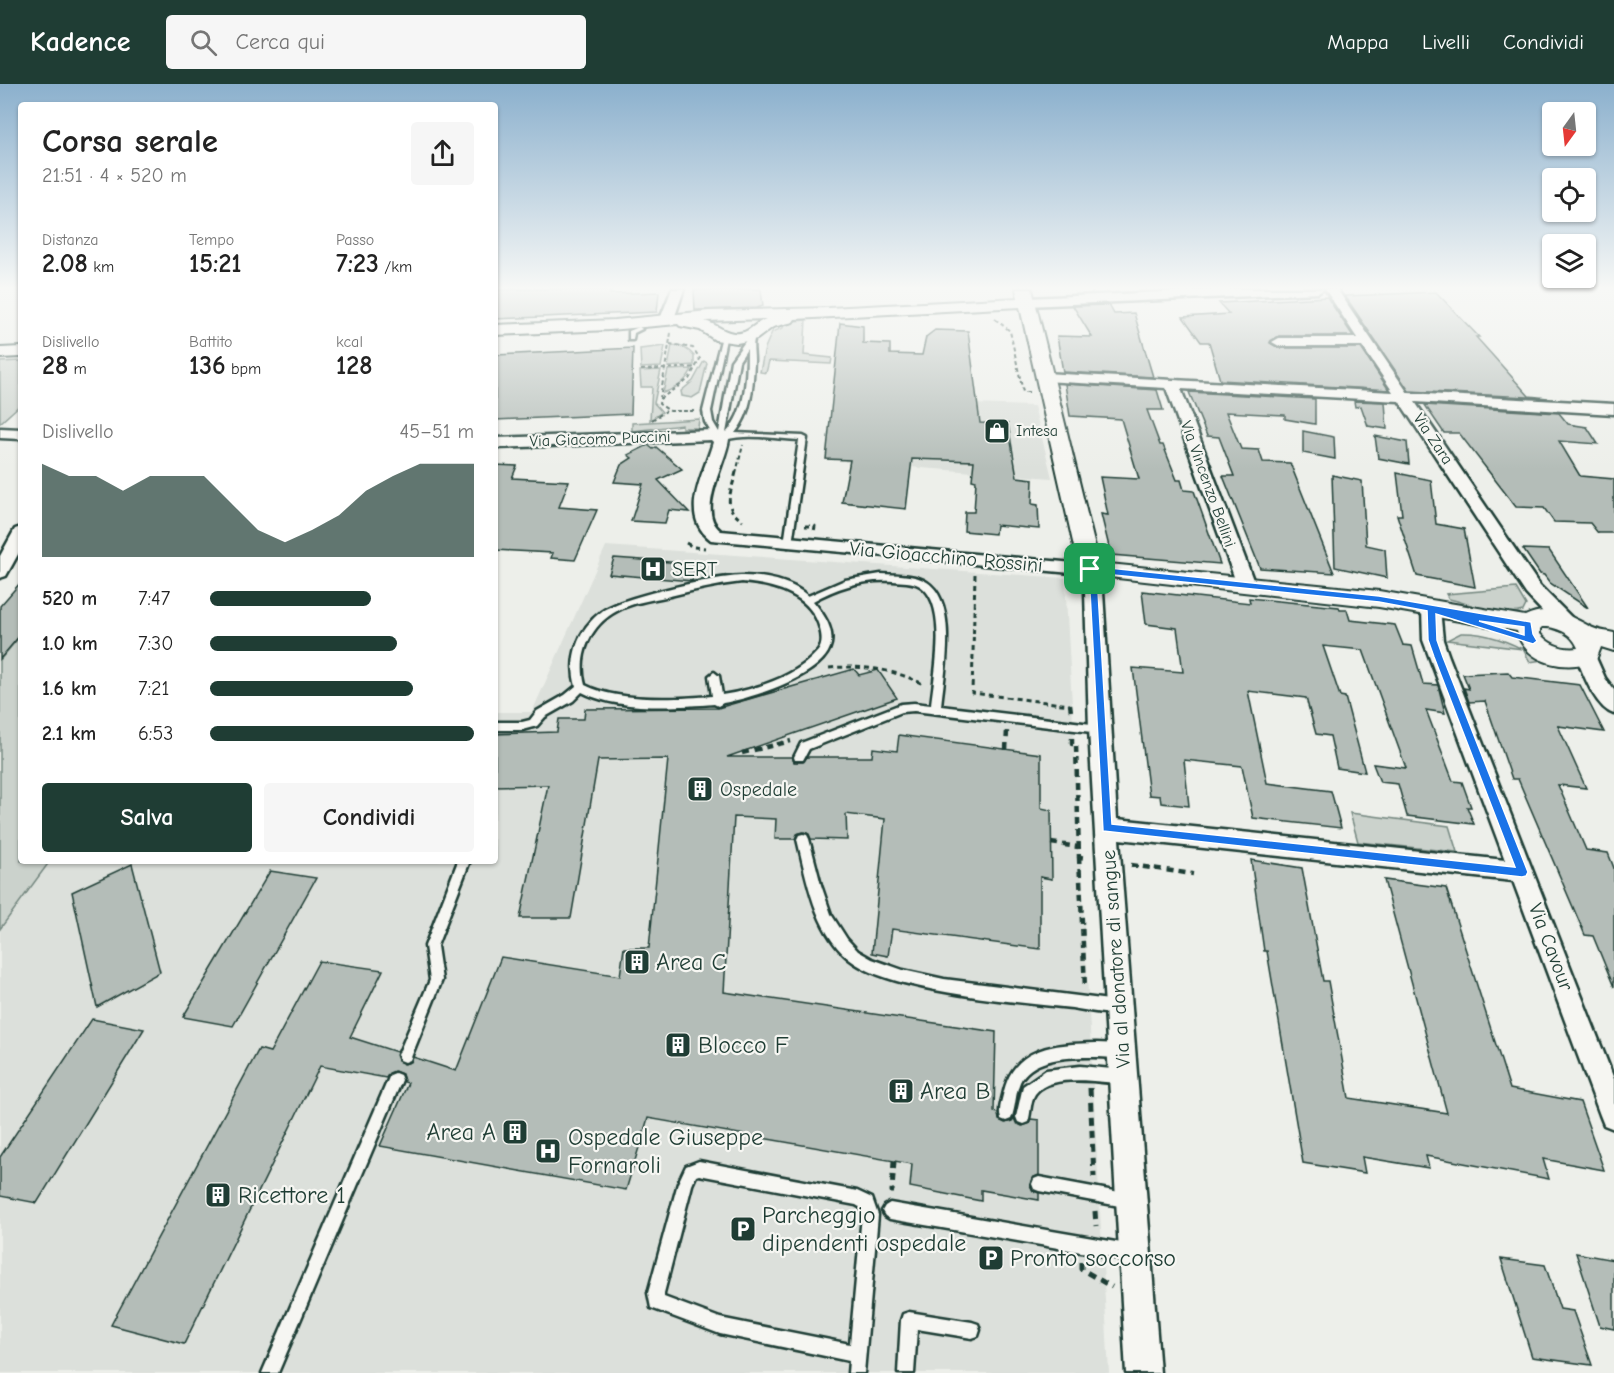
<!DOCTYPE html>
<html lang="it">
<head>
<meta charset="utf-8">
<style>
  :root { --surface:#fff; --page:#f6f6f6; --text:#222; --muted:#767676; --accent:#1f3d34 }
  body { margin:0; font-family:"Comic Neue",sans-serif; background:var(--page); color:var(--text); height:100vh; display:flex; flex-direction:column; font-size:22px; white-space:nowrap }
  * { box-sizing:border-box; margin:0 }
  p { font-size:20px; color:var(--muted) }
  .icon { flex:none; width:33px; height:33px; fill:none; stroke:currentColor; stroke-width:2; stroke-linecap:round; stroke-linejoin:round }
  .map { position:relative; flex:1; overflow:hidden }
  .drawer { position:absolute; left:18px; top:18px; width:480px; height:762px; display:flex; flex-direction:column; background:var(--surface); border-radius:6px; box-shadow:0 2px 4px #0004 }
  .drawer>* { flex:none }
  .needle { width:39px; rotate:195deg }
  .tools { position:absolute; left:1542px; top:18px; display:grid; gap:12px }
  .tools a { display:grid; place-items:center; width:54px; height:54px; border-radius:6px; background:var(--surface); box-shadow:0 2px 4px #0004; font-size:30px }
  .pin { position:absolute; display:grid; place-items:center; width:51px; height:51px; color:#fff; margin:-26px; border-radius:12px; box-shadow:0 3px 9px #0006 }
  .round { display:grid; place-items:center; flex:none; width:63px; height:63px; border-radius:6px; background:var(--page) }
  .summary { display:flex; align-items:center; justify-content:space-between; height:102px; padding:0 24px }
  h1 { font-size:33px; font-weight:700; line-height:45px }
  .metrics { display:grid; grid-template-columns:repeat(3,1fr); gap:9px; height:102px; padding:6px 24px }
  .metrics div { display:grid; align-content:center }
  .metrics b { font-size:26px; font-weight:700 }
  .metrics small { font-size:16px; font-weight:400 }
  .metrics p { font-size:16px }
  .chart { height:168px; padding:12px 24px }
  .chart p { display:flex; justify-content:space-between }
  .chart svg { width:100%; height:108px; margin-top:6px; fill:var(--accent); opacity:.7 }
  .cta { display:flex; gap:12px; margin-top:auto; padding:12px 24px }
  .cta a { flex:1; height:69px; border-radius:6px; background:var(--accent); color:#fff; font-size:24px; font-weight:700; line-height:69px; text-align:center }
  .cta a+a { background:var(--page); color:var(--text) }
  ul { padding:0 24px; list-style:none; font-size:20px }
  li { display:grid; grid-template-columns:96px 72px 1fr; align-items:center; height:45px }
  li i { height:15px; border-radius:8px; background:var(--accent) }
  header { display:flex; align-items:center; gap:36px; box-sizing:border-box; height:84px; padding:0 30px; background:var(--accent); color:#fff }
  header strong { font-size:28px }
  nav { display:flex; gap:33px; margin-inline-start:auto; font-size:21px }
  .search { width:420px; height:54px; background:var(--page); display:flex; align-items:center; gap:15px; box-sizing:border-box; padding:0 21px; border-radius:6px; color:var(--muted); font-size:22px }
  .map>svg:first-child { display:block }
  .built { fill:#dce0db }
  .green { fill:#cbd2cc; stroke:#758880; stroke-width:1.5 }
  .building { fill:#b4bdb8; stroke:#1f3d34; stroke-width:1.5 }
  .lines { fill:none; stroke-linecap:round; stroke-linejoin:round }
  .service-casing { stroke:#1f3d34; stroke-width:5 }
  .minor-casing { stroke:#1f3d34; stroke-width:5 }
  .tertiary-casing { stroke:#1f3d34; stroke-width:4 }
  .path-far3 { stroke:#1f3d34; stroke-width:2; stroke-dasharray:4 3; stroke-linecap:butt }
  .path-far2 { stroke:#1f3d34; stroke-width:3; stroke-dasharray:5 4; stroke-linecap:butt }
  .path-far1 { stroke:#1f3d34; stroke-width:4.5; stroke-dasharray:7 5; stroke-linecap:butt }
  .path { stroke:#1f3d34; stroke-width:5; stroke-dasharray:8 6; stroke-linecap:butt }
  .service { fill:#f6f6f2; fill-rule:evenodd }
  .minor { fill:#f6f6f2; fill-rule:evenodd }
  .tertiary { fill:#f6f6f2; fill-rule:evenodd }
  .route { fill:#1a73e8; stroke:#fff; stroke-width:1.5; fill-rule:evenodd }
  .labels { text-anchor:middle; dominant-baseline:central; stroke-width:4.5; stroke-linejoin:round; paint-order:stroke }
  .far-poi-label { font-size:16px; fill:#1f3d34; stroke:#f6f6f2; text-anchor:start }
  .far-street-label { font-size:16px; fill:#1f3d34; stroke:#f6f6f2 }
  .street-label { font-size:20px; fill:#1f3d34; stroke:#f6f6f2 }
  .poi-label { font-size:20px; fill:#1f3d34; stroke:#f6f6f2; text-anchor:start }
  .near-poi-label { font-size:24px; fill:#1f3d34; stroke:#f6f6f2; text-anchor:start }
</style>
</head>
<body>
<header>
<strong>Kadence</strong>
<div class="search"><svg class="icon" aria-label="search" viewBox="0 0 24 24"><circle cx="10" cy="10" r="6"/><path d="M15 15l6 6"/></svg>Cerca qui</div>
<nav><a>Mappa</a><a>Livelli</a><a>Condividi</a></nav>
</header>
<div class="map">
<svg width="1614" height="1289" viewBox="0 0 1614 1289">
  <rect width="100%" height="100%" fill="#edefea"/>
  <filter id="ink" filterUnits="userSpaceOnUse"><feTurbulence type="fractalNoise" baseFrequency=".0167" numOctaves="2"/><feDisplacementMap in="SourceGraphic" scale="12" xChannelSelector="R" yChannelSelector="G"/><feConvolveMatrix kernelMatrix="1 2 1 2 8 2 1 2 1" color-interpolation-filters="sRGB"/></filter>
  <g filter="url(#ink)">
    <g class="built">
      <path d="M910,318L1034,322L1052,394L845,378L850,323Z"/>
      <path d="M606,462L1065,494L1109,1289H0V845L50,777H495V628H532Z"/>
    </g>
    <g class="green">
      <path d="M806,236L804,271L832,274L831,280L769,277L766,289L760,288L765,264L772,248L783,244L784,238Z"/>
      <path d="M672,261C682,262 687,264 694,272V281L668,283Z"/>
      <path d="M665,262L661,283L641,284L640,265Z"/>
      <path d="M21,277V320L0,339V278Z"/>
      <path d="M704,277L707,279L700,309L692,314L682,312L681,307L693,297Z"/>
      <path d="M692,285C686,298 677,304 663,309L668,286Z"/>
      <path d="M661,286L654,319L662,328L650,336L652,303H641L640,287Z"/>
      <path d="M699,335L698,344H682V341L632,347V339Z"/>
      <path d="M1516,504L1526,521L1523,527C1501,533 1471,520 1449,515L1446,510Z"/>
      <path d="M1461,549C1490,548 1518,561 1542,576L1530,578L1523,565L1447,556Z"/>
      <path d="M21,551V777H50L0,845V576Z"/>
      <path d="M1350,729L1449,742L1457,768L1358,758Z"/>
    </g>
    <g class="building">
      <path d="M532,205H611L610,210L659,208L657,228L495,235V206Z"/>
      <path d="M761,205L763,222L757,224L695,226L694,206Z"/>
      <path d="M1436,208L1479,253H1476L1529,312L1548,314L1409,307L1345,212Z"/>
      <path d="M1327,213L1353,252H1279L1270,259L1279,264H1361L1389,306L1220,296L1209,258H1201L1183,233L1229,230L1219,219Z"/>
      <path d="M1109,221L1114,230L1134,229L1153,293L1063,288L1057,252L1092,253L1073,222Z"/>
      <path d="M840,239L863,242V259L890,260V270L922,271L926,253L935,246L968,247L980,339L1008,340L1017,393L1033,395L1032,420L1038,421L1039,445L996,441L995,450L964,447L965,428H974L976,397L972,396L974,377L912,375L906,425L842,418L850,376L826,375Z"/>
      <path d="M633,264L631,330L495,336V271Z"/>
      <path d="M1065,300L1157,306L1163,326H1147L1160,361H1163L1177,396H1181L1184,406L1194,407L1220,480L1111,471L1101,430L1108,431L1100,393L1139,395L1121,335L1070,332Z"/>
      <path d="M1189,308L1315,315V340L1285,335V331L1226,328L1241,365L1259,366L1263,378L1290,379L1334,489L1260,484L1223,392H1234L1219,353L1207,352Z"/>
      <path d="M1354,317L1385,318L1387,345L1368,342L1361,322L1355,323Z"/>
      <path d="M1425,321L1559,329L1568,340L1587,343L1598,360L1559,357L1580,392L1614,395V449H1598L1590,439L1554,438L1544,424L1516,423L1459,349H1444Z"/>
      <path d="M1303,347L1334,353L1335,375L1303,369Z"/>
      <path d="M1375,352L1407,358L1409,380L1378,374Z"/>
      <path d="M648,361L653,365L656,363L682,385L658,396L689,428L669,426L665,439L631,437L643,400L614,398L621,381L632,374L628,371Z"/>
      <path d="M495,381L517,382L512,394L569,397L559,423L597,426L575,476L551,474L553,469L495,466Z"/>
      <path d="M1397,389L1431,396L1436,440L1464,445L1475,503L1417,492L1397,431H1402Z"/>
      <path d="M1332,391L1362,397L1366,461L1385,465L1387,494L1335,483Z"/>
      <path d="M1523,465L1549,466L1588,524L1550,499L1544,491L1540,490Z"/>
      <path d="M614,474L697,480L692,497L609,490Z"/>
      <path d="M21,498V550L0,575V522Z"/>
      <path d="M1142,507L1250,519L1249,514L1339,523L1340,526H1347L1350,536L1395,541L1403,561L1412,562L1423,600L1438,601L1445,629L1426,626L1453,697L1462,698L1471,723H1467L1474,740L1407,732L1398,700L1380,698L1373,680L1406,684L1363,566L1323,562L1340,612L1345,613L1365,688L1337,684L1330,652L1316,650L1306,614L1248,607L1267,699L1331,707L1341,744L1253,734L1242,682L1184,676L1189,722L1161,719L1160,712L1149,711L1133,584L1183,588L1177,544L1146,540Z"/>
      <path d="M854,585L859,591L878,586L897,614L727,673H792L794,678H803L807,673H872L873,664L897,667L899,651L1041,670V724L1051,726L1052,795L1040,793V865L892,845L888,872L872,869L885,735L846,730L847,756L811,755L809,750L804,748L797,750L795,755H775L776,735L734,733L724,908L996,948L994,1028L998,1029L999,1036L1005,1039L1012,1037L1014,1034L1016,1039L1022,1042L1029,1040L1031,1035L1039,1036V1091L1032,1094L1030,1101L1033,1107L1039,1109V1116L981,1106V1117L910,1103L912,1080L648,1034L626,1106L380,1062L408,999L404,998L402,990L394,987L389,989L386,994L320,982L184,1260L111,1241L259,965L270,968L319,877L383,886L350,953L397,968L398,977L404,980L411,978L413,973L456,987L501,873L620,892L624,864H649L668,675L598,676L571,834H520L548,701L495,702V650L557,648L559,635H584L585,625L718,624Z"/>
      <path d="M1508,588L1512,593L1580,601L1604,648L1558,642L1586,704L1558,701L1586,766L1608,769L1614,784V903L1593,852L1585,851L1518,695H1512L1485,617L1469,618L1464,604L1469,605L1463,590Z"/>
      <path d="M1251,776L1302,784L1323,897H1328L1349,1014L1447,1029L1384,796L1446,804L1510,1005L1580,1018L1604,1086L1543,1075L1549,1095L1426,1072L1429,1084L1362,1073L1365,1089L1303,1079L1267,867H1264Z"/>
      <path d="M132,780L160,888L97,923L72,808Z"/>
      <path d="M270,787L316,794L233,942L183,933Z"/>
      <path d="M92,935L144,945L37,1119L0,1112V1073Z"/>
      <path d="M1576,1169L1614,1176V1245L1600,1242Z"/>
      <path d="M1501,1175L1545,1181L1560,1225L1573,1227L1592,1281L1532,1273Z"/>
    </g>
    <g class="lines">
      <g class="service-casing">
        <g id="service">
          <path d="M639,243L642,245L634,249L633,256H629V247Z"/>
          <path d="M752,248L757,249C751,258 754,266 754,276C753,301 752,329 735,349L803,352L807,354L792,460L788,463L784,460L799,356C775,355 747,349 725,356L724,360H718V355H715L705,338L703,327L721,256L726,255L711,327L713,338L719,348L731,277ZM747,265C747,293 746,328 726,349L739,277Z"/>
          <path d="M881,490C895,491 915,490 927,498C959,519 944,590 941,622L1100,641L1104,642L1105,645L1104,648L1100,649L914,627L902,628L809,665L803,676H795L794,673L801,659L901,620L914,619L931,621C934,592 949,520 920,502C913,497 901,498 893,497C864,495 838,503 813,517C823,529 834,544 831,560C825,592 751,614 723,619L718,622L714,620C674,623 618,627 582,608L573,617L545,633L537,642L522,646H495V638H522L530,636L537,627L565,611L576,602C568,575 578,545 601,528C620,513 717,492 743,492C765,492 791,497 808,512L845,496ZM742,498C774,501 811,510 820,545C822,552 823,561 818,567C796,593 754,606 722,611L719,592L714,588L709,592L712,612C677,615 617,618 585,601C577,572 590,541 617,527C633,518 652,516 670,512C694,506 717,501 742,498Z"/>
          <path d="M803,750L807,751L809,755L821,801L831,830L847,855L858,867L872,875L903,886L944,895L1117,917L1122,918L1124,923L1122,928C1110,932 1085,926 1072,924C1016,918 958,913 904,899C885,894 864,887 849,875C815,847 807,796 797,755L799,751Z"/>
          <path d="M458,777H470L437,862L442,896L410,976L405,978L400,976L398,971L430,896L425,862Z"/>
          <path d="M1096,959L1122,960L1127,962L1129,967L1127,972L1122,974C1095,973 1034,967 1020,998C1015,1010 1016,1023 1011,1035L1006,1037L1001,1035C998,1027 1002,1016 1004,1007C1015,962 1056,960 1096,959Z"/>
          <path d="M1080,982L1123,986L1128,988L1130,993L1128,998L1123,1000C1100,998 1051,989 1035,1010C1030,1017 1031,1030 1028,1038L1023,1040L1018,1038L1016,1033L1023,1002L1046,986Z"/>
          <path d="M395,989L400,991L402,996L278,1289H262L390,991Z"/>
          <path d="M699,1077L857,1107L872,1114L878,1131L864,1289H848L849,1277L720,1250L651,1224L648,1209L678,1099L686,1082ZM699,1091L856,1121L861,1124L862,1131L850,1260L720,1234L664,1213V1209L692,1101L696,1092Z"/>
          <path d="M1039,1093L1130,1110L1135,1112L1137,1117L1135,1122L1130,1124L1039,1107L1034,1105L1032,1100L1034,1095Z"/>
          <path d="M890,1119L1133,1161L1138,1164L1141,1169L1138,1174L1133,1177L890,1135L885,1132L882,1127L885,1122Z"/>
          <path d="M909,1228L972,1238L978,1240L980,1246L978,1252L972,1254L917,1245L914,1289H898L901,1236L903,1230Z"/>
        </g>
      </g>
      <g class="minor-casing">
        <g id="minor">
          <path d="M672,205H684L674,235L667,239L660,235Z"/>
          <path d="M1233,205H1324L1318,209L1027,222L1020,218L1027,214Z"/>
          <path d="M1325,205H1337L1408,309L1614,320V330L1415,318L1540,502L1573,535L1576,540L1573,545L1566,547L1559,545L1526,510L1399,317L1181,305L1255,501L1252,505L1246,507L1240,505L1237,501L1166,304L1044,297L1037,293L1044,289L1393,308L1362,262H1279L1272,258L1279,254H1357Z"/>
          <path d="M0,344L21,345V355L0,354Z"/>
          <path d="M714,346L729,355C726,380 695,428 721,447L1096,481L1103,508L1117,735L1505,776L1423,556L1422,525L1424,520L1431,518L1438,520L1440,525L1443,556L1449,573L1614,995V1045L1604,1041L1600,1031L1513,797L1119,755L1160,1289H1126L1089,645L1085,508L1082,490L711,456C678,431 704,390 713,358L711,356L495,364V354Z"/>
          <path d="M21,443V465L6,492L0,494V472L15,445Z"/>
          <path d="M1586,565L1593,567L1605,594L1614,606V630C1595,624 1583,589 1576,572L1579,567Z"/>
        </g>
      </g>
      <g class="tertiary-casing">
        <g id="tertiary">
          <path d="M1016,205H1032L1099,479L1379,507L1525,532C1547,521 1567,530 1587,541C1594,546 1605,547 1614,549V567L1601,563L1596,576C1569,588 1525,581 1517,547L1379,523L1082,490L1079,485L1020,223L795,235L793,238L773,243L757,255L737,259L715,256L700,246L680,242L678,240L609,246L495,251V241L615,236L709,227L829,224L1018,214ZM766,235C757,238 752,245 744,248C728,253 719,241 705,237ZM1542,543C1557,542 1573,550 1578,564C1563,566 1550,561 1540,550V545Z"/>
          <path d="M21,263V273L0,274V264Z"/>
        </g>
      </g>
      <g class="path-far3">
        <path d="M995,235L1010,247L1023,308H1029"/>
        <path d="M671,249L659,320L670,327H695"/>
        <path d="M641,286L697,283"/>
        <path d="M660,315L689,295L700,275L693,264L670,260"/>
        <path d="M652,336L666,327"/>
        <path d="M736,389L743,361"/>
      </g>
      <g class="path-far2">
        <path d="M736,388C731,410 721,423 743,437"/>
        <path d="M805,442H815L814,448"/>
        <path d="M686,459L693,463L705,464"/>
        <path d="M975,490L972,609L1070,621"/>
        <path d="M829,584C864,581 894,585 925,601"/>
      </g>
      <g class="path-far1">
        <path d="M1070,620L1071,628"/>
        <path d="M1072,654V660H1076L1079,773L1087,774"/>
        <path d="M1006,666L1007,646"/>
        <path d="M742,669L791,657"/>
        <path d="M1051,759L1078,763"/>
        <path d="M1079,773L1085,904"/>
        <path d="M1131,781L1193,790"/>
      </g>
      <g class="path">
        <path d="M1090,1004L1094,1093"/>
        <path d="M894,1077L892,1107H894"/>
        <path d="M1095,1127L1096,1142"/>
        <path d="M1081,1178V1185L1112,1203"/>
      </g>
      <use href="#service" class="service"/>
      <use href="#minor" class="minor"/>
      <use href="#tertiary" class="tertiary"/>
    </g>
  </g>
  <linearGradient id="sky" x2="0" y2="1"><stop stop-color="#8bb0cd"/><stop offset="0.53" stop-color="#f7f8f6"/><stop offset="1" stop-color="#f7f8f6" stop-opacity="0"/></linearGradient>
  <rect width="1614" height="385" fill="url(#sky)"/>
  <path class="route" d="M1090,482L1379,512L1531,538L1533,550L1537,557L1533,560L1436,530L1437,556L1443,573L1528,788L1526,792L1522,793L1103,747L1090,508L1085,485ZM1094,489L1379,518L1427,527L1428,556L1434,573L1515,783L1112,740L1098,508ZM1479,537L1524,543V551Z"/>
  <defs>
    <g id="shop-square" transform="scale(1.35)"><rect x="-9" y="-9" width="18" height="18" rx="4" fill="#1f3d34" stroke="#f6f6f2"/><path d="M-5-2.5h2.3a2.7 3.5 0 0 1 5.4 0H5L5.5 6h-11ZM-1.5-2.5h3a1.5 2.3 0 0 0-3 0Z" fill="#fff"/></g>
    <g id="hospital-square" transform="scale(1.35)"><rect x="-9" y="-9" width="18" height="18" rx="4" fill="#1f3d34" stroke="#f6f6f2"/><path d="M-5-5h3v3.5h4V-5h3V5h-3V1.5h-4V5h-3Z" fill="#fff"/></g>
    <g id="building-square" transform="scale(1.35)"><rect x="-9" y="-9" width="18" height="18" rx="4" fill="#1f3d34" stroke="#f6f6f2"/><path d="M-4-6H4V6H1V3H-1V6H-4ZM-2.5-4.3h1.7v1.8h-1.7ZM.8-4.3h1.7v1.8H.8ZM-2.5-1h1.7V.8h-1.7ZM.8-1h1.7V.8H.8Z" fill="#fff"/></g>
    <g id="parking-square" transform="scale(1.35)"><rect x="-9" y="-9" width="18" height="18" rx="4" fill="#1f3d34" stroke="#f6f6f2"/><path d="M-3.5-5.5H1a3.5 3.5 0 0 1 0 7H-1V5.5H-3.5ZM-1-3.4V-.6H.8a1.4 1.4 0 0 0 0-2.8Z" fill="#fff"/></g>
  </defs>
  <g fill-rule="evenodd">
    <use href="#shop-square" x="997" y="347"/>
    <use href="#hospital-square" x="653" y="485"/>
    <use href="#building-square" x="700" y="705"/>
    <use href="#building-square" x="637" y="878"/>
    <use href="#building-square" x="678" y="961"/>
    <use href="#building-square" x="901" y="1007"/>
    <use href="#building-square" x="515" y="1048"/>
    <use href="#hospital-square" x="548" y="1067"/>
    <use href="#building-square" x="218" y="1111"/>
    <use href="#parking-square" x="743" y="1145"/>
    <use href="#parking-square" x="991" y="1174"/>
  </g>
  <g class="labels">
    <g class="far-poi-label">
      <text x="1016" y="347">Intesa</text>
    </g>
    <g class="far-street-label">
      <text transform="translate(600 355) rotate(-2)">Via Giacomo Puccini</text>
      <text transform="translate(1433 355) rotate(56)">Via Zara</text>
      <text transform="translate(1208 400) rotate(70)">Via Vincenzo Bellini</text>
    </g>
    <g class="street-label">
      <text transform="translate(946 473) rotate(5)">Via Gioacchino Rossini</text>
      <text transform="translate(1551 863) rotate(69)">Via Cavour</text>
      <text transform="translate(1116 875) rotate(-94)">Via al donatore di sangue</text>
    </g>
    <g class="poi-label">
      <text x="672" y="485">SERT</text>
      <text x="720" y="705">Ospedale</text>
    </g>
    <g class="near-poi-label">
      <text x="656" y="878">Area C</text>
      <text x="698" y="961">Blocco F</text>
      <text x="920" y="1007">Area B</text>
      <text x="496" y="1048" text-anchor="end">Area A</text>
      <text x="568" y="1053">Ospedale Giuseppe<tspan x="568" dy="28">Fornaroli</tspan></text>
      <text x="238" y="1111">Ricettore 1</text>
      <text x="762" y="1131">Parcheggio<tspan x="762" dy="28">dipendenti ospedale</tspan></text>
      <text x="1010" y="1174">Pronto soccorso</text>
    </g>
  </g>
</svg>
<div class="tools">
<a><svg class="needle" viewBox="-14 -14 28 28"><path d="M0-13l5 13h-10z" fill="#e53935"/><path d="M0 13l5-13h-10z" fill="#767676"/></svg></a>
<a><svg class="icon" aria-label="locate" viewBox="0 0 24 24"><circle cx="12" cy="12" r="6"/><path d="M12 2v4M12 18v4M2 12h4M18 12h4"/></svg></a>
<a><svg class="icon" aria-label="layers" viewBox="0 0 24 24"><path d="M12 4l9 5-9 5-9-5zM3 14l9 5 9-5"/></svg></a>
</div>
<div class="pin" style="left:1090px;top:485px;background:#1e9e55"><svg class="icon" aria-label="arrive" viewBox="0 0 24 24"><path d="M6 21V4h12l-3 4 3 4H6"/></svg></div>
<section class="drawer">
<div class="summary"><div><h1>Corsa serale</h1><p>21:51 · 4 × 520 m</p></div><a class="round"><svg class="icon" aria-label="share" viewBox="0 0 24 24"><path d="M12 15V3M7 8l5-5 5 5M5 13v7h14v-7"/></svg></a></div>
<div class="metrics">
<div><p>Distanza</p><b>2.08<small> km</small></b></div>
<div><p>Tempo</p><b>15:21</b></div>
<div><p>Passo</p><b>7:23<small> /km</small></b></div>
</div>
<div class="metrics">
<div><p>Dislivello</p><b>28<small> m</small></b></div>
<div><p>Battito</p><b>136<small> bpm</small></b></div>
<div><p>kcal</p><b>128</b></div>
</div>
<div class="chart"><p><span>Dislivello</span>45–51 m</p>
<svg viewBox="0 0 160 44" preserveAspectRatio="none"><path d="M0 44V6L10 11L20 11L30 17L40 11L50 11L60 11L70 22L80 33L90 38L100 33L110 27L120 17L130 11L140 6L150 6L160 6V44z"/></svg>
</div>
<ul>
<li><b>520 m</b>7:47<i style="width:61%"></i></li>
<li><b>1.0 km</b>7:30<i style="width:71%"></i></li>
<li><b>1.6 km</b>7:21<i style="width:77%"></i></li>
<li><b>2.1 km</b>6:53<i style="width:100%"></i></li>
</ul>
<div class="cta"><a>Salva</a><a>Condividi</a></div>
</section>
</div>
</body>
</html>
